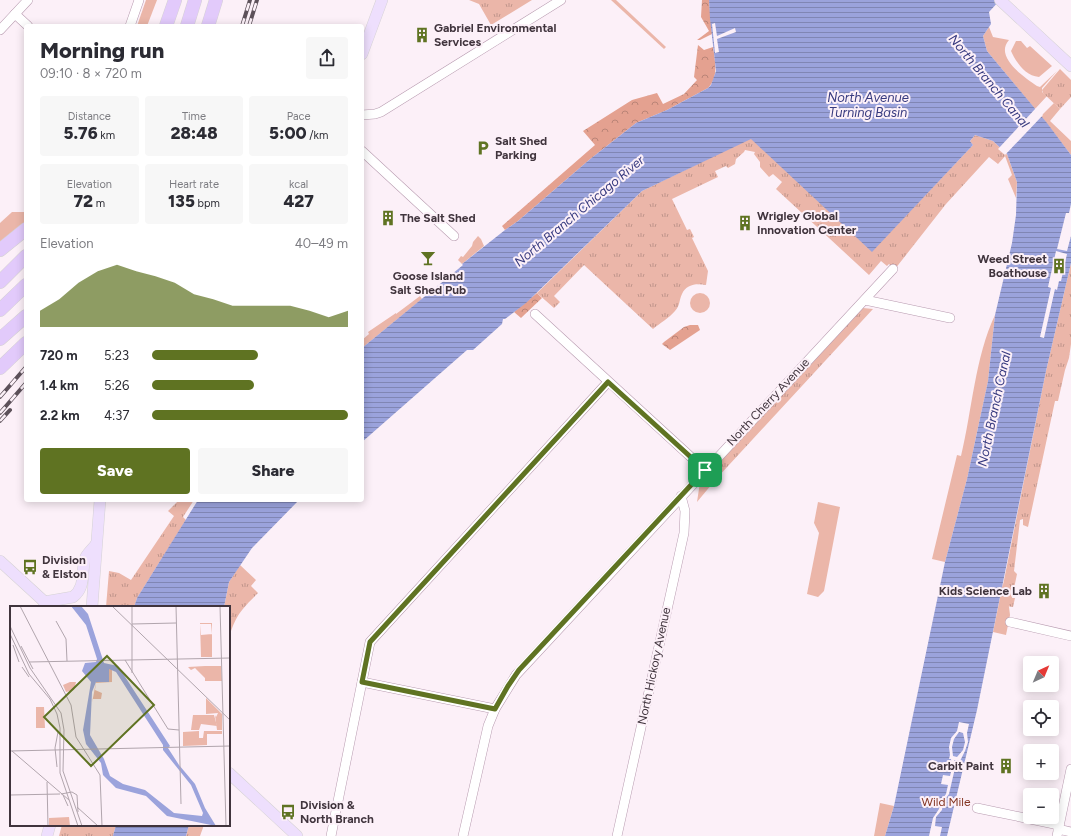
<!DOCTYPE html>
<html lang="en">
<head>
<meta charset="utf-8">
<style>
  :root { --surface:#fff; --page:#f7f7f7; --text:#2b2b33; --muted:#7c7c81; --accent:#5f7322 }
  body { margin:0; font-family:Figtree,sans-serif; background:var(--page); color:var(--text); height:100vh; display:flex; flex-direction:column; font-size:15px; white-space:nowrap }
  * { box-sizing:border-box; margin:0 }
  p { font-size:13px; color:var(--muted) }
  .icon { flex:none; width:22px; height:22px; fill:none; stroke:currentColor; stroke-width:2; stroke-linecap:round; stroke-linejoin:round }
  .map { position:relative; flex:1; overflow:hidden }
  .details { position:absolute; left:24px; top:24px; width:340px; height:478px; display:flex; flex-direction:column; background:var(--surface); border-radius:4px; box-shadow:0 2px 10px #0003 }
  .details>* { flex:none }
  .needle { width:26px; rotate:44deg }
  .tools { position:absolute; left:1023px; top:656px; display:grid; gap:8px }
  .tools a { display:grid; place-items:center; width:36px; height:36px; border-radius:4px; background:var(--surface); box-shadow:0 2px 10px #0003; font-size:20px }
  .pin { position:absolute; display:grid; place-items:center; width:34px; height:34px; color:#fff; margin:-17px; border-radius:8px; box-shadow:0 2px 6px #0006 }
  .round { display:grid; place-items:center; flex:none; width:42px; height:42px; border-radius:4px; background:var(--page) }
  .overview { display:flex; align-items:center; justify-content:space-between; height:68px; padding:0 16px }
  h1 { font-size:22px; font-weight:800; line-height:30px }
  .stats { display:grid; grid-template-columns:repeat(3,1fr); gap:6px; height:68px; padding:4px 16px }
  .stats div { display:grid; align-content:center; border-radius:4px; background:var(--page); text-align:center }
  .stats b { font-size:17px; font-weight:800 }
  .stats small { font-size:11px; font-weight:400 }
  .stats p { font-size:11px }
  .chart { height:112px; padding:8px 16px }
  .chart p { display:flex; justify-content:space-between }
  .chart svg { width:100%; height:72px; margin-top:4px; fill:var(--accent); opacity:.7 }
  .primary-button { display:flex; gap:8px; margin-top:auto; padding:8px 16px }
  .primary-button a { flex:1; height:46px; border-radius:4px; background:var(--accent); color:#fff; font-size:16px; font-weight:800; line-height:46px; text-align:center }
  .primary-button a+a { background:var(--page); color:var(--text) }
  ul { padding:0 16px; list-style:none; font-size:13px }
  li { display:grid; grid-template-columns:64px 48px 1fr; align-items:center; height:30px }
  li i { height:10px; border-radius:5px; background:var(--accent) }
  .map>svg:first-child { display:block }
  .green { fill:#ebb6a9 }
  .forest { fill:url(#forest-crowns) }
  .park { fill:url(#park-tufts) }
  .water { fill:url(#water-rules) }
  .pier { fill:#fcf0f8; fill-rule:evenodd }
  .lines { fill:none; stroke-linecap:round; stroke-linejoin:round }
  .minor-casing { stroke:#b89bb0; stroke-width:10 }
  .major-casing { stroke:#d5d2d4; stroke-width:12 }
  .highway-casing { stroke:#d5d2d4; stroke-width:14 }
  .minor { stroke:#fff; stroke-width:9 }
  .major { stroke:#eedffd; stroke-width:11 }
  .highway { stroke:#e2cafb; stroke-width:13 }
  .rail-casing { stroke:#5d515a; stroke-width:4 }
  .rail { stroke:#fcf0f8; stroke-width:2.5; stroke-dasharray:8; stroke-linecap:butt }
  .route-casing { stroke:#fff; stroke-width:8 }
  .route { stroke:#5f7322; stroke-width:5 }
  .labels { text-anchor:middle; dominant-baseline:central; stroke-width:4; stroke-linejoin:round; paint-order:stroke }
  .poi-label { font-size:12px; font-weight:bold; fill:#40343d; stroke:#fcf0f8; text-anchor:start }
  .street-label { font-size:12px; fill:#40343d; stroke:#fcf0f8 }
  .park-label { font-size:12px; fill:#843522; stroke:#fcf0f8 }
  .water-label { font-size:13px; font-style:italic; fill:#373a7f; stroke:#fcf0f8 }
  .inset-road { fill:none; stroke:#b1a5ad; stroke-width:1 }
  .view { fill:#5f7322; fill-opacity:0.15; stroke:#5f7322; stroke-width:2 }
  .inset-edge { fill:none; stroke:#40343d; stroke-width:2 }
</style>
</head>
<body>
<div class="map">
<svg width="1071" height="836" viewBox="0 0 1071 836">
  <defs>
    <pattern id="forest-crowns" width="20" height="18" patternUnits="userSpaceOnUse"><rect width="20" height="18" fill="#e4a190"/><path d="M2 6a3 3 0 1 1 6 0M12 15a3 3 0 1 1 6 0" fill="none" stroke="#ba8477"/></pattern>
    <pattern id="park-tufts" width="24" height="20" patternUnits="userSpaceOnUse"><rect width="24" height="20" fill="#ebb6a9"/><path d="M3 7l-1-3M5 7V3M7 7l1-3M15 17l-1-3M17 17v-4M19 17l1-3" fill="none" stroke="#c0958b"/></pattern>
    <pattern id="water-rules" width="6" height="5" patternUnits="userSpaceOnUse"><rect width="6" height="5" fill="#9ba3dc"/><path d="M0 2.5h6" fill="none" stroke="#8086b4"/></pattern>
  </defs>
  <rect width="100%" height="100%" fill="#fcf0f8"/>
  <g class="green">
    <path d="M146,0H157L147,26H137Z"/>
    <path d="M611,0H616L666,47L664,49Z"/>
    <path d="M989,27L993,37L1009,40C994,57 1024,77 1037,86L1040,87L1057,71L1042,88V92L1047,96L1035,109L987,51L983,36Z"/>
    <path d="M1016,41H1021L1027,48L1030,46L1052,66L1039,77C1025,76 1016,62 1011,51Z"/>
    <path d="M1054,103L1060,109L1050,121L1071,141V155L1041,116Z"/>
    <path d="M1007,154L1017,182L1016,198L1008,179L1012,175L1005,156Z"/>
    <path d="M12,212H26V222L0,244V223Z"/>
    <path d="M478,236L481,239L484,246L462,264L458,260L461,256L463,257L472,246L473,242Z"/>
    <circle cx="700" cy="303" r="10"/>
    <path d="M420,296L422,299L362,348V340L369,334L368,332L396,313V314Z"/>
    <path d="M995,315L988,381L967,479L945,562L932,559L957,455L961,456C972,411 975,357 995,315Z"/>
    <path d="M818,502L840,507L824,591L818,597L807,594L819,533L814,523Z"/>
    <path d="M1003,583L1009,607L1010,615L1006,635L993,632Z"/>
    <path d="M880,803L894,806L885,836H874Z"/>
  </g>
  <g class="forest">
    <path d="M702,0H709L712,34L700,40H697L709,31L701,17Z"/>
    <path d="M698,45L704,50L713,47C715,61 719,77 708,88L667,110L636,123L589,160L518,221L505,230L502,226L595,145L583,131L632,100L657,93L663,104L684,94L697,80L694,77Z"/>
    <path d="M537,293L542,298L521,318L514,312Z"/>
    <path d="M690,325H698L700,330L670,350L662,344L664,342L684,327Z"/>
  </g>
  <g class="park">
    <path d="M469,0H532L491,25L479,4Z"/>
    <path d="M1060,69L1071,80V97L1060,109L1043,93L1042,90Z"/>
    <path d="M975,135L993,141L1007,154L998,164L989,157L946,204L895,269L889,264L887,266L881,261L869,275L776,189L782,182L773,174L769,177L760,167V162L754,154L755,152L745,150L744,152L736,159L735,164L728,168L726,166L715,171L718,177L672,199L687,230L690,229L694,237L692,238L708,271L706,285C697,283 686,284 682,294C679,300 680,306 675,311C669,318 660,323 653,329L584,265L554,296L560,302L554,308L537,293L642,191L751,138L872,251L973,145L970,141Z"/>
    <path d="M1071,263V344L1069,358L1065,370L1058,401H1055L1028,527L1023,525V519L1020,520L1014,571L1017,574L1012,598H1015L1013,607L999,605L1046,371Z"/>
    <path d="M863,308L873,309L717,478L697,502L700,482L860,309Z"/>
    <path d="M179,500H194L183,517L186,520L137,598L134,607H106L109,571L119,573L131,580L174,516L168,511Z"/>
    <path d="M240,565L256,580L251,586L258,593C242,609 235,616 229,638V607H224L229,582Z"/>
    <path d="M62,825H116L113,836H59Z"/>
    <path d="M189,825H204L200,836H186Z"/>
  </g>
  <g class="water">
    <path d="M709,0H1000L989,12L991,24L983,36L987,51L1047,123L1071,155V263L1046,371L977,710L947,836H885L894,806L945,562L967,479L988,381L995,315L1012,243L1016,215L1017,182L1007,154L993,141L975,135L970,141L973,145L872,252L751,139L642,191L526,303L505,319H503L502,324L473,350H467L362,442V348L463,265L462,264L505,230L518,221L589,160L636,123L667,110L708,88L711,85L716,71L710,19Z"/>
    <path d="M198,500H299L252,548L229,582L224,607H134L137,598Z"/>
    <path d="M116,825H189L186,836H113Z"/>
  </g>
  <g class="pier">
    <path d="M715,23L717,36L735,28L736,32L717,39L719,52L715,53L712,24Z"/>
    <path d="M1036,108L1043,115L1005,155L998,149Z"/>
    <path d="M1071,204V236L1067,251L1057,249L1066,213H1069Z"/>
    <path d="M1056,251L1067,254L1061,281H1059L1057,290L1055,289L1044,338L1040,337L1051,288L1048,287Z"/>
    <path d="M959,722L969,724L967,733L968,742L965,751L960,761L954,760L955,768L949,794L943,802L942,810L936,817L935,826L942,827L940,836H929L933,818L939,809L941,801L946,794L948,785L941,784L943,775L950,776L952,768L951,759H949L950,755L949,747L951,738L957,731ZM959,732L963,733L965,742L963,750L957,757L953,756L952,747L954,739Z"/>
  </g>
  <g class="lines">
    <g class="minor-casing">
      <g id="minor">
        <path d="M15,14L28,26"/>
        <path d="M130,26L139,0"/>
        <path d="M0,30L28,0"/>
        <path d="M362,115L375,114L381,112L561,0"/>
        <path d="M362,151L454,236"/>
        <path d="M865,300L950,318"/>
        <path d="M535,314L705,470"/>
        <path d="M1010,622L1071,636"/>
        <path d="M362,682L495,709"/>
        <path d="M977,808L1059,825"/>
        <path d="M1058,829L1071,832"/>
        <path d="M331,836L370,642L608,382"/>
        <path d="M463,836L488,726L495,709L516,675L893,269"/>
        <path d="M617,836L684,533L685,511L681,496"/>
        <path d="M1057,836L1071,769"/>
      </g>
    </g>
    <g class="major-casing">
      <g id="major">
        <path d="M1000,0L1071,66"/>
        <path d="M362,54L382,0"/>
        <path d="M0,561L48,605"/>
        <path d="M44,602L73,597C86,587 81,573 85,559C86,554 93,549 96,544"/>
        <path d="M92,607L100,500"/>
        <path d="M229,773L297,836"/>
        <path d="M47,836L50,825"/>
      </g>
    </g>
    <g class="highway-casing">
      <g id="highway">
        <path d="M166,26L175,0"/>
        <path d="M187,26L195,0"/>
        <path d="M208,26L216,0"/>
        <path d="M0,250L26,229"/>
        <path d="M0,282L26,256"/>
        <path d="M0,310L26,285"/>
        <path d="M0,339L26,316"/>
        <path d="M0,368L26,343"/>
      </g>
    </g>
    <use href="#minor" class="minor"/>
    <use href="#major" class="major"/>
    <use href="#highway" class="highway"/>
    <g class="rail-casing">
      <g id="rail">
        <path d="M242,26L250,0"/>
        <path d="M249,26L257,0"/>
        <path d="M0,397L26,367"/>
        <path d="M0,413L26,383"/>
        <path d="M0,421L10,410"/>
      </g>
    </g>
    <use href="#rail" class="rail"/>
  </g>
  <g class="lines">
    <g class="route-casing">
      <path id="route" d="M608,382L705,470L519,670L508,686L495,709L362,682L370,642Z"/>
    </g>
    <use href="#route" class="route"/>
  </g>
  <defs>
    <g id="building-bare" transform="scale(1.2)"><path d="M-4-6H4V6H1V3H-1V6H-4ZM-2.5-4.3h1.7v1.8h-1.7ZM.8-4.3h1.7v1.8H.8ZM-2.5-1h1.7V.8h-1.7ZM.8-1h1.7V.8H.8Z" fill="#5f7322" stroke="#fcf0f8" stroke-width="2.5" paint-order="stroke"/></g>
    <g id="parking-bare" transform="scale(1.2)"><path d="M-3.5-5.5H1a3.5 3.5 0 0 1 0 7H-1V5.5H-3.5ZM-1-3.4V-.6H.8a1.4 1.4 0 0 0 0-2.8Z" fill="#5f7322" stroke="#fcf0f8" stroke-width="2.5" paint-order="stroke"/></g>
    <g id="bar-bare" transform="scale(1.2)"><path d="M-6-5H6L.8 .8V4.5H3.5V6h-7V4.5H-.8V.8Z" fill="#5f7322" stroke="#fcf0f8" stroke-width="2.5" paint-order="stroke"/></g>
    <g id="bus-bare" transform="scale(1.2)"><path d="M-5-6H5V4H4V6H2V4H-2V6H-4V4H-5ZM-3.5-4V0h7V-4ZM-3.5 1.2v1.5H-2V1.2ZM2 1.2v1.5H3.5V1.2Z" fill="#5f7322" stroke="#fcf0f8" stroke-width="2.5" paint-order="stroke"/></g>
  </defs>
  <g fill-rule="evenodd">
    <use href="#building-bare" x="422" y="35"/>
    <use href="#parking-bare" x="483" y="148"/>
    <use href="#building-bare" x="388" y="218"/>
    <use href="#building-bare" x="745" y="223"/>
    <use href="#bar-bare" x="428" y="258"/>
    <use href="#building-bare" x="1059" y="266"/>
    <use href="#bus-bare" x="30" y="567"/>
    <use href="#building-bare" x="1044" y="591"/>
    <use href="#building-bare" x="1006" y="766"/>
    <use href="#bus-bare" x="288" y="812"/>
  </g>
  <g class="labels">
    <g class="poi-label">
      <text x="434" y="28">Gabriel Environmental<tspan x="434" dy="14">Services</tspan></text>
      <text x="495" y="141">Salt Shed<tspan x="495" dy="14">Parking</tspan></text>
      <text x="757" y="216">Wrigley Global<tspan x="757" dy="14">Innovation Center</tspan></text>
      <text x="400" y="218">The Salt Shed</text>
      <text x="1047" y="259" text-anchor="end">Weed Street<tspan x="1047" dy="14">Boathouse</tspan></text>
      <text x="428" y="276" text-anchor="middle">Goose Island<tspan x="428" dy="14">Salt Shed Pub</tspan></text>
      <text x="42" y="560">Division<tspan x="42" dy="14">&amp; Elston</tspan></text>
      <text x="1032" y="591" text-anchor="end">Kids Science Lab</text>
      <text x="994" y="766" text-anchor="end">Carbit Paint</text>
      <text x="300" y="805">Division &amp;<tspan x="300" dy="14">North Branch</tspan></text>
    </g>
    <g class="street-label">
      <text transform="translate(768 402) rotate(-47)">North Cherry Avenue</text>
      <text transform="translate(654 666) rotate(-78)">North Hickory Avenue</text>
    </g>
    <g class="park-label">
      <text x="946" y="802">Wild Mile</text>
    </g>
    <g class="water-label">
      <text transform="translate(989 81) rotate(50)">North Branch Canal</text>
      <text x="868" y="97">North Avenue<tspan x="868" dy="15">Turning Basin</tspan></text>
      <text transform="translate(579 211) rotate(-40)">North Branch Chicago River</text>
      <text transform="translate(994 409) rotate(-78)">North Branch Canal</text>
    </g>
  </g>
  <g transform="translate(10 606)">
    <rect width="220" height="220" fill="#fcf0f8"/>
    <path d="M190,17H202V51H191ZM201,18L202,28L191,29L190,18ZM195,60V72L185,62L181,64L178,61ZM196,92L212,108V124H207L205,109L206,111L208,107L196,108ZM189,125V132H193L194,125H212V128H197V139L173,140V126Z" fill="#ebb6a9" fill-rule="evenodd"/>
    <path d="M195,60H211L212,75H195ZM99,63H102V76L86,77L85,84L92,87L91,93H83L82,97L86,76ZM60,76H66L64,84L56,86L53,79ZM26,101H34L35,122H26ZM183,109H204L207,120L191,118L189,124H181ZM59,211L60,220H39V212Z" fill="#ebb6a9"/>
    <path d="M61,0H71L78,8L94,57L108,60L160,140L158,142L169,159L185,178L195,202L206,220L157,210L136,190L106,182L93,169L91,157L76,138L73,124L81,76L72,65L75,57L86,56L87,53L76,19ZM99,63L106,66L153,139V144L181,179L193,207L192,210L164,207L135,184L113,178L100,170L94,153L80,129L82,86L86,76H99Z" fill="#9ba3dc" fill-rule="evenodd"/>
    <path class="inset-road" d="M10,0L61,99L66,131L90,169L92,220M102,0L220,114M122,0V67M166,0L171,198M210,0L216,220M46,15L56,33L57,55M122,18L166,17M0,20L20,62L51,107L54,124L53,165L72,220M0,28L19,68L40,93L47,108L50,122V167L68,220M3,39L9,56M11,40L23,63M115,54L158,123L169,124M19,56L220,52M12,61L19,71M0,145L220,140M2,145L59,194M47,161L45,142L48,126M37,176L38,220M51,188L62,186L67,189L68,206M0,189L50,188M53,189L58,200M67,201L88,220"/>
    <path class="view" d="M97,50L144,99L81,160L34,111Z"/>
    <rect width="220" height="220" class="inset-edge"/>
  </g>
</svg>
<div class="tools">
<a><svg class="needle" viewBox="-14 -14 28 28"><path d="M0-13l5 13h-10z" fill="#e53935"/><path d="M0 13l5-13h-10z" fill="#7c7c81"/></svg></a>
<a><svg class="icon" aria-label="locate" viewBox="0 0 24 24"><circle cx="12" cy="12" r="6"/><path d="M12 2v4M12 18v4M2 12h4M18 12h4"/></svg></a>
<a>+</a>
<a>−</a>
</div>
<div class="pin" style="left:705px;top:470px;background:#1e9e55"><svg class="icon" aria-label="arrive" viewBox="0 0 24 24"><path d="M6 21V4h12l-3 4 3 4H6"/></svg></div>
<section class="details">
<div class="overview"><div><h1>Morning run</h1><p>09:10 · 8 × 720 m</p></div><a class="round"><svg class="icon" aria-label="share" viewBox="0 0 24 24"><path d="M12 15V3M7 8l5-5 5 5M5 13v7h14v-7"/></svg></a></div>
<div class="stats">
<div><p>Distance</p><b>5.76<small> km</small></b></div>
<div><p>Time</p><b>28:48</b></div>
<div><p>Pace</p><b>5:00<small> /km</small></b></div>
</div>
<div class="stats">
<div><p>Elevation</p><b>72<small> m</small></b></div>
<div><p>Heart rate</p><b>135<small> bpm</small></b></div>
<div><p>kcal</p><b>427</b></div>
</div>
<div class="chart"><p><span>Elevation</span>40–49 m</p>
<svg viewBox="0 0 160 44" preserveAspectRatio="none"><path d="M0 44V34L10 27L20 17L30 10L40 6L50 10L60 13L70 17L80 24L90 27L100 31L110 31L120 31L130 31L140 34L150 38L160 34V44z"/></svg>
</div>
<ul>
<li><b>720 m</b>5:23<i style="width:54%"></i></li>
<li><b>1.4 km</b>5:26<i style="width:52%"></i></li>
<li><b>2.2 km</b>4:37<i style="width:100%"></i></li>
</ul>
<div class="primary-button"><a>Save</a><a>Share</a></div>
</section>
</div>
</body>
</html>
